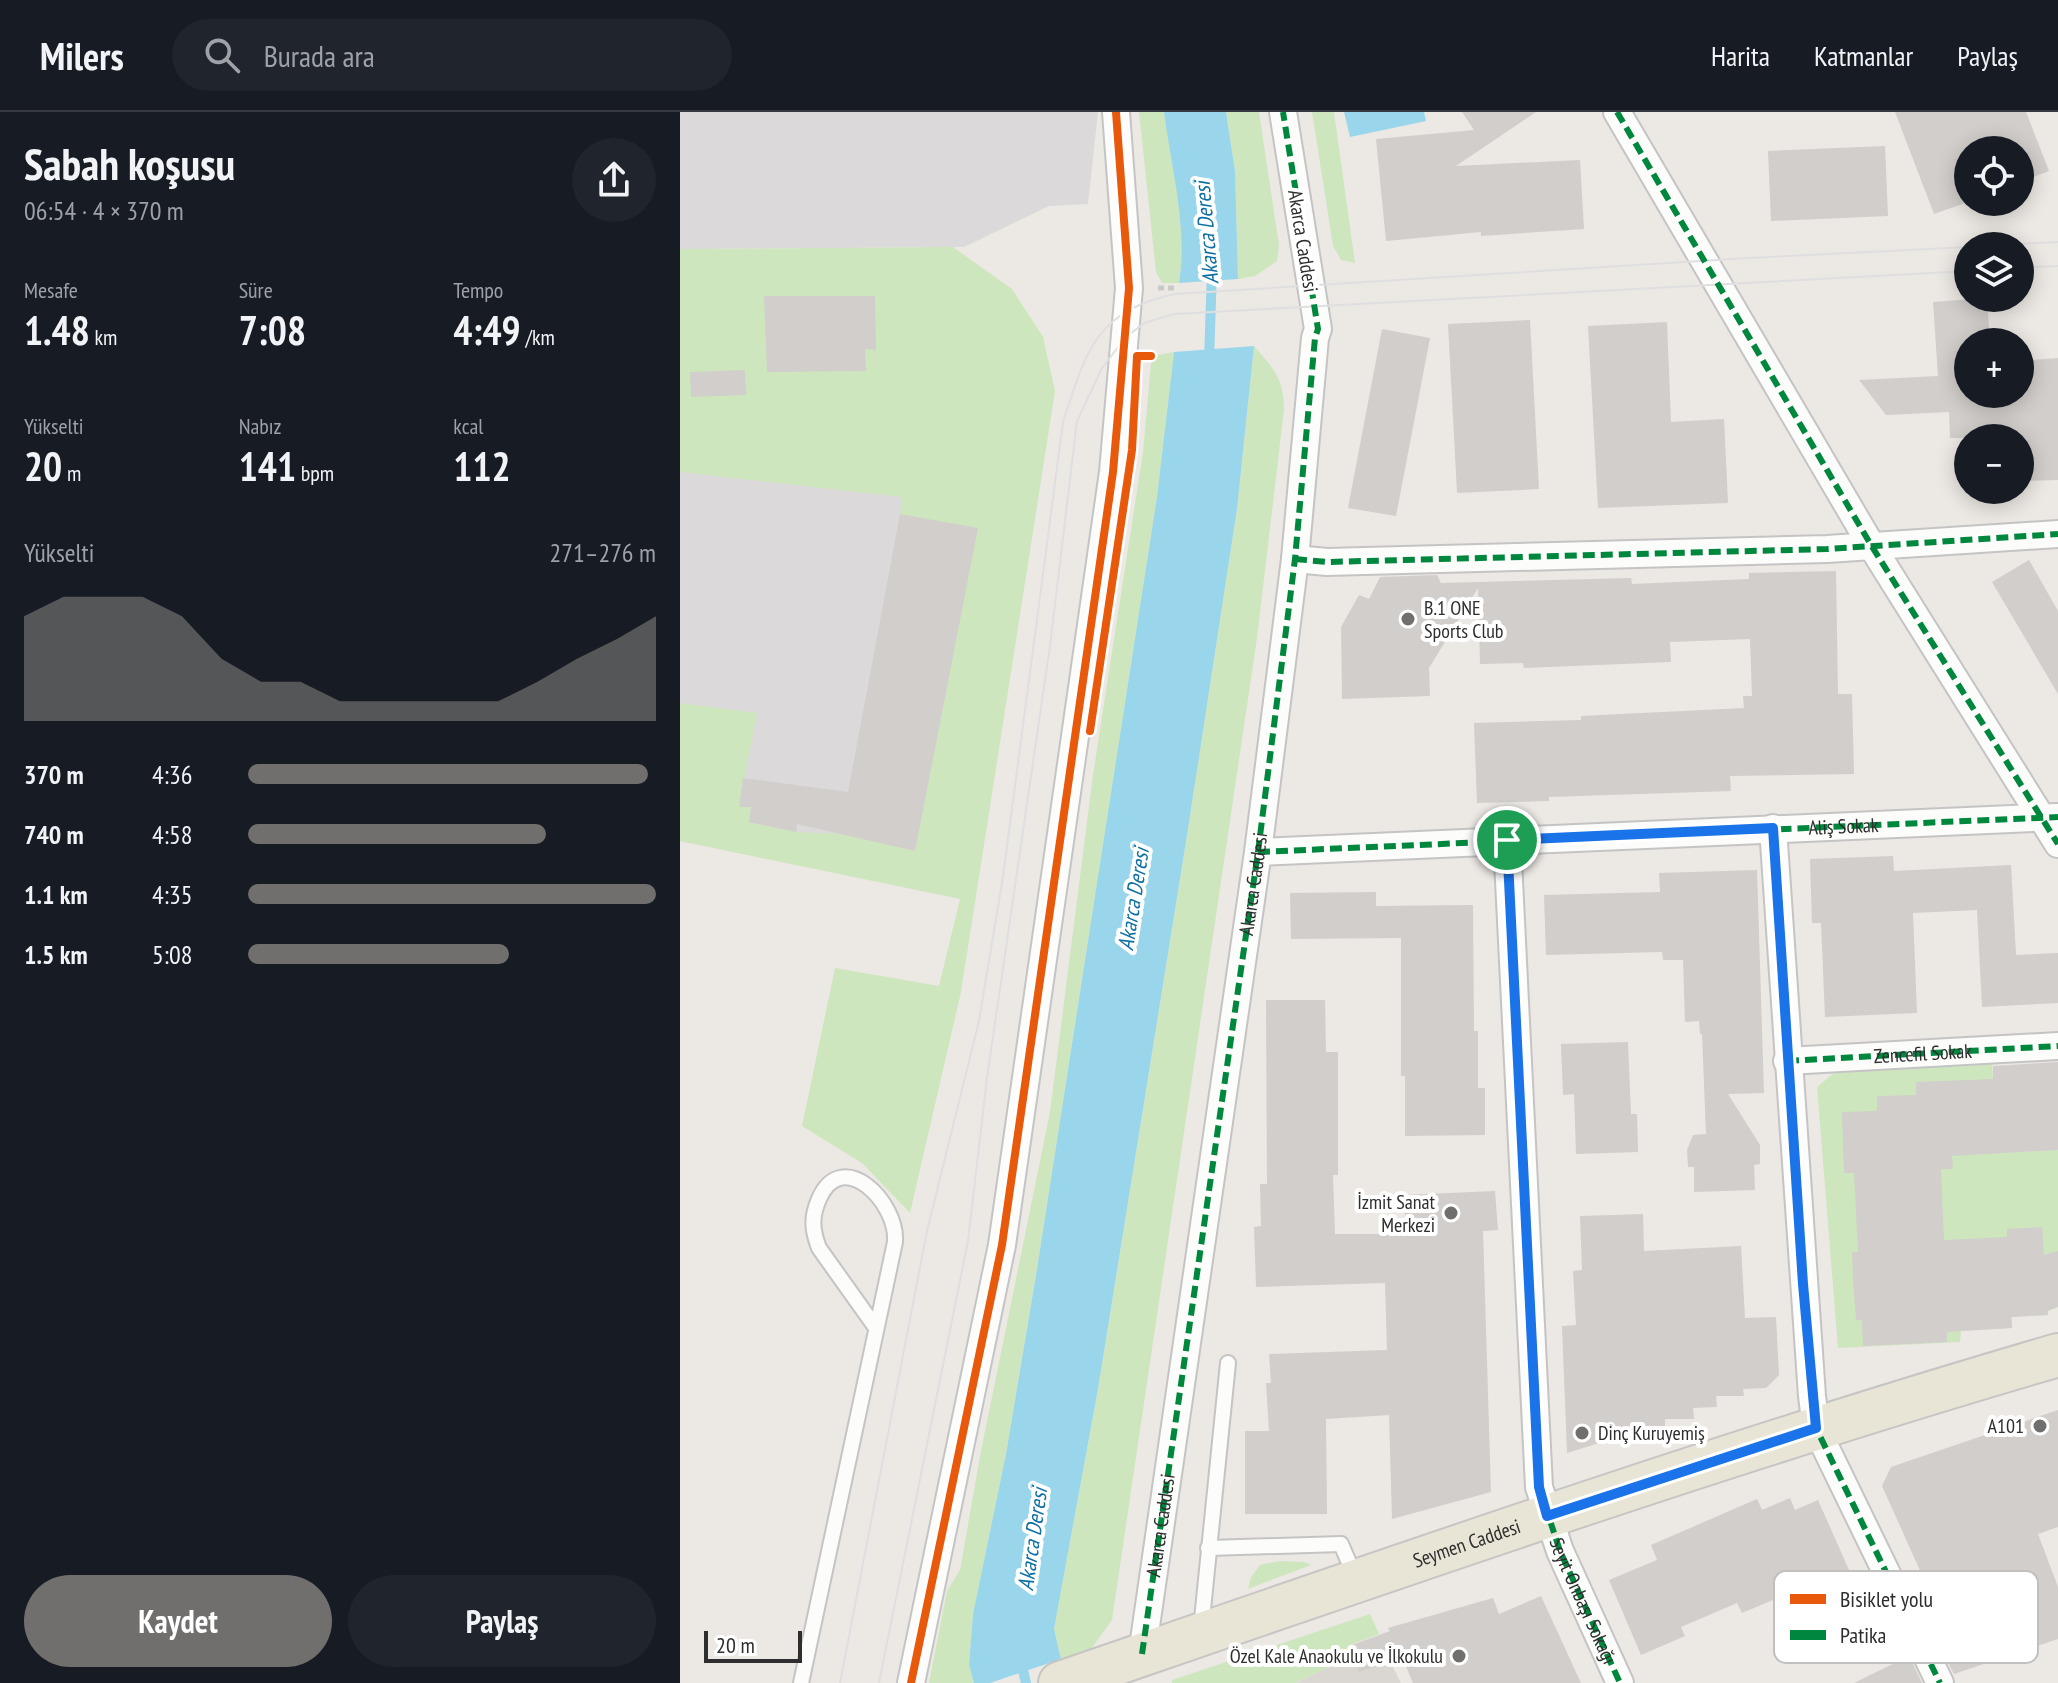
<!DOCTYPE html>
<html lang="tr">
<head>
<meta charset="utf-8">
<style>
  :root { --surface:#171b24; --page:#20242c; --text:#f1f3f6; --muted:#9ea1a6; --line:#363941; --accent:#706f6e }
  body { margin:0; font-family:"PT Sans Narrow",sans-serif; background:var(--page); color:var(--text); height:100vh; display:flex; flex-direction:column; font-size:30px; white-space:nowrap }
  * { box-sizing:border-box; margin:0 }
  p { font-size:26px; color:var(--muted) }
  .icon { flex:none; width:44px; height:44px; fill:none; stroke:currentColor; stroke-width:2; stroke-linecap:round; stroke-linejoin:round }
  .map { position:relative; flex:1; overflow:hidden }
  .details { display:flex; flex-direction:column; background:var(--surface); width:680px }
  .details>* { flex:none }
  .buttons { position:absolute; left:1274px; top:24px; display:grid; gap:16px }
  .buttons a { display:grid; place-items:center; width:80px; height:80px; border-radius:50%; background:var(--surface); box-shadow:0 4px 20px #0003; font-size:40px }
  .scale { position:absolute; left:24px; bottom:20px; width:98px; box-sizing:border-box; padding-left:8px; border:4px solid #2e2e2e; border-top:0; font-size:22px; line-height:28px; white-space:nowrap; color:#2e2e2e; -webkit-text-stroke:6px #fff; paint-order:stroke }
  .pin { position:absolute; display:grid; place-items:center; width:68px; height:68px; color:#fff; margin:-34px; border:4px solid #fff; border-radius:50%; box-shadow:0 2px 8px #0007 }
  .round { display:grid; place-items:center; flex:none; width:84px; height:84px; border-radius:42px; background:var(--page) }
  .overview { display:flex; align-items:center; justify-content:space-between; height:136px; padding:0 24px }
  h1 { font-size:44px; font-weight:800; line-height:60px }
  .metrics { display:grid; grid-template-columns:repeat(3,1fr); gap:12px; height:136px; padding:8px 24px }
  .metrics div { display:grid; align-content:center }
  .metrics b { font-size:40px; font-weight:800 }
  .metrics small { font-size:22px; font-weight:400 }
  .metrics p { font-size:22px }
  .chart { height:224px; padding:16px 24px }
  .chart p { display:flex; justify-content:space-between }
  .chart svg { width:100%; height:144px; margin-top:8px; fill:var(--accent); opacity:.7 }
  .action { display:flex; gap:16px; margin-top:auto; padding:16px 24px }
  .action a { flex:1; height:92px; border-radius:48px; background:var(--accent); color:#fff; font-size:32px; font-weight:800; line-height:92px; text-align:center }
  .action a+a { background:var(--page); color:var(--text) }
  ul { padding:0 24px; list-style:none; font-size:26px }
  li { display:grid; grid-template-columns:128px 96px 1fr; align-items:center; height:60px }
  li i { height:20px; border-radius:10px; background:var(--accent) }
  header { display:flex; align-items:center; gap:48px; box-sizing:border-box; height:112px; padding:0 40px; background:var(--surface); border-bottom:2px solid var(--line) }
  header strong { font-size:38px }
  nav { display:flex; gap:44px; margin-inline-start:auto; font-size:28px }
  .search { width:560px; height:72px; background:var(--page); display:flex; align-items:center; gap:20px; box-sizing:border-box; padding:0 28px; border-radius:44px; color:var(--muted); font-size:30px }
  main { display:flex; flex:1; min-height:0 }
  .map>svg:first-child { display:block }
  .industrial { fill:#dcd9db }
  .green { fill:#cee6be }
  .plaza { fill:#dad6d2 }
  .water { fill:#99d6ec }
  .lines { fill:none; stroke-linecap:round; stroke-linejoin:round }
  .stream { stroke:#99d6ec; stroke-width:10 }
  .building { fill:#d1cecb }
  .service-casing { stroke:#c5c4c5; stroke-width:18 }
  .minor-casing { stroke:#c5c4c5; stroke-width:30 }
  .primary-casing { stroke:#c6c5c4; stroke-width:46 }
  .path { stroke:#c9c9c8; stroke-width:5; stroke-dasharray:6 4; stroke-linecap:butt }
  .service { stroke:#fcfcfb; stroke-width:14 }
  .minor { stroke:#fcfcfb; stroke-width:26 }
  .primary { stroke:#e8e4d6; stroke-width:42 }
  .tram { stroke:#dfdfe1; stroke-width:2 }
  .quiet { stroke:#00873e; stroke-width:6; stroke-dasharray:12 6; stroke-linecap:butt }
  .cycleway-casing { stroke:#fff; stroke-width:13 }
  .cycleway { stroke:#e8590c; stroke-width:8 }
  .route-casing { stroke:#fff; stroke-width:16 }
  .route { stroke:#1a73e8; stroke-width:10 }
  .poi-dot { fill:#706f6e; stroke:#fff; stroke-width:3 }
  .labels { text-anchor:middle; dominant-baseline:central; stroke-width:8; stroke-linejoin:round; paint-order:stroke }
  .street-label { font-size:20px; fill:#2e2e2e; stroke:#fff }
  .poi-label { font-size:20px; fill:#2e2e2e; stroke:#fff; text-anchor:end }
  .water-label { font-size:22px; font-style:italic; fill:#0d6fa3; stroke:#fff }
  .key { fill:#fff; stroke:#c0c0c0; stroke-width:2 }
  .key-label { font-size:22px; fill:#2e2e2e }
</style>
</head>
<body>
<header>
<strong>Milers</strong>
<div class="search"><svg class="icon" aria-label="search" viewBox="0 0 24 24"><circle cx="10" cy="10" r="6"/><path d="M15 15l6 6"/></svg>Burada ara</div>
<nav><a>Harita</a><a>Katmanlar</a><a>Paylaş</a></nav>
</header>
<main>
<section class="details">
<div class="overview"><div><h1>Sabah koşusu</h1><p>06:54 · 4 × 370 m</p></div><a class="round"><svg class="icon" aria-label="share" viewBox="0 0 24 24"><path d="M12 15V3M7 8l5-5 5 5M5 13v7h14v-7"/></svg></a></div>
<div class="metrics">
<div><p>Mesafe</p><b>1.48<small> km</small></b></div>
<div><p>Süre</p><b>7:08</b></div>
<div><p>Tempo</p><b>4:49<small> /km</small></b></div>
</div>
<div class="metrics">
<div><p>Yükselti</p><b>20<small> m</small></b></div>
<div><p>Nabız</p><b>141<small> bpm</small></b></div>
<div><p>kcal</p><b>112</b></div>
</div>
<div class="chart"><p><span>Yükselti</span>271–276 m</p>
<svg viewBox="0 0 160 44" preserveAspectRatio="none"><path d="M0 44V12L10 6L20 6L30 6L40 12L50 25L60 32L70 32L80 38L90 38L100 38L110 38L120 38L130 32L140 25L150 19L160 12V44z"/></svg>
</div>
<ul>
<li><b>370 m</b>4:36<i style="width:98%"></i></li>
<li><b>740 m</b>4:58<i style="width:73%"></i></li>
<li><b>1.1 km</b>4:35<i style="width:100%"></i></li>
<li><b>1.5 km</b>5:08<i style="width:64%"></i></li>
</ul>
<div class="action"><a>Kaydet</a><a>Paylaş</a></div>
</section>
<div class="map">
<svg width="1378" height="1571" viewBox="0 0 1378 1571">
  <rect width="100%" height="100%" fill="#ece8e4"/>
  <g class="industrial">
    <path d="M0,0H418L408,92L369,94L284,135L0,137Z"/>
    <path d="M0,157L282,172L280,786L0,729Z"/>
  </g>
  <g class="green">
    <path d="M459,0H484C492,55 508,115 499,171H482L476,160Z"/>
    <path d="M546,0H579L599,133L597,149L575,164L558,167L555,59Z"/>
    <path d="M632,0H654L675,151L661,148L653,134Z"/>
    <path d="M273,135L332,177L363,225L375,279L281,880L230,1101L182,1051L122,1014L155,856L259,874L280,787L0,729V591L77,601L59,694L71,695L69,710L116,720L160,722L235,738L297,417L220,402L222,385L0,360V137Z"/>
    <path d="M574,234C594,257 604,267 604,298L577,526L432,1508L411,1537L381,1547L374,1517L418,1277L508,717L557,397Z"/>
    <path d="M494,240L477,385L357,1157L326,1342L293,1502L289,1552L294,1571H249L267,1479L280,1458L301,1339L370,1000L413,663L463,340L471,251L478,243Z"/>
    <path d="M1312,949L1317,1041L1378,1038V1195L1368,1199V1203L1332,1205V1216L1281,1218L1280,1230L1158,1236L1137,975L1154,961Z"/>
    <path d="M600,1449L624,1450L631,1453L568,1477L571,1465L580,1453Z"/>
    <path d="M690,1502L699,1522L670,1533L673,1544L616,1571H492V1568Z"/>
  </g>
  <path class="plaza" d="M673,1544L710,1549L721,1571H616Z"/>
  <g class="water">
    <path d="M484,0H546L555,59L558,167L499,171C508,114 491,56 484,0Z"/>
    <path d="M664,0H744L746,9L670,25Z"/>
    <path d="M574,234L557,397L508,717L418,1277L374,1517L381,1547L310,1571H294L289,1553L293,1502L326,1342L357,1157L477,385L494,240Z"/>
  </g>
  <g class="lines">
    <g class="stream">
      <path d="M529,249L532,157"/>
      <path d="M341,1550L346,1571"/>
    </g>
  </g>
  <g class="building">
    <path d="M782,0H856L776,54L900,48L904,117L801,124V120L706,129L696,27L794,18Z"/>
    <path d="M1215,0H1346L1369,59L1340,70V38H1288V90L1254,102Z"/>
    <path d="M1205,34L1208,104L1091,109L1088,39Z"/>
    <path d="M84,184H195L196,238L185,237L186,259L87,260Z"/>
    <path d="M1307,186L1310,230H1288V282H1340V249L1378,246V368L1340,369V326H1270L1269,300L1206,303L1179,268L1258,264L1253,190Z"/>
    <path d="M850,208L859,377L777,381L768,212Z"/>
    <path d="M987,210L991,310L1044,307L1048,391L918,396L908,214Z"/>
    <path d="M702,217L750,226L716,404L668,396Z"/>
    <path d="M65,258L66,283L11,285L10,260Z"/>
    <path d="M220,402L298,416L235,739L117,712L116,720L69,710L71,695H59L63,666L168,680Z"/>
    <path d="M1349,448L1378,499V582L1312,470Z"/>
    <path d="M1156,459L1158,582H1172L1174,662L1050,664L1051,679L869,685V689L797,691L794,611L901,608V604L1064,596L1063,584H1072L1070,527L990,530L991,550L844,556L843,551L800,552L798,476L749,556L750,584L662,587L661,515L679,483L689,487L700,465L757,463L761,471L951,466L952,472L1069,467V461Z"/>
    <path d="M1213,744L1214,759L1331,753L1336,843L1378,841V891L1302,895L1297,798L1233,801L1237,901L1145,905L1141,811H1132L1130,747Z"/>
    <path d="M1077,758L1084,981L1048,982L1080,1033V1052L1074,1053L1075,1078L1014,1080V1055H1008L1007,1038L1013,1023L1026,1022L1022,922H1020L1019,909L1005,910L1003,848H983L982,840L866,843L864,783L980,780L979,761Z"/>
    <path d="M696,780V794L793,793L794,919H798V976H805V1023L725,1024V964H721V826L611,827L610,781Z"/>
    <path d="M586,888H645L646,940H658V1063H653L655,1122H726L724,1083L815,1079L818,1118L803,1119L811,1380L712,1407L709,1303L646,1307L647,1402H565V1319H589L586,1271H591L589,1242L707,1238L705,1171L576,1175L574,1115L581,1114L580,1072H587Z"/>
    <path d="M948,930L951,1002H957L958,1040L896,1042L894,982L883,983L881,932Z"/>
    <path d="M1378,950V1038L1272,1044L1273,1057H1261L1264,1128L1327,1125V1117L1362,1115L1364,1143L1378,1139V1195L1367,1199L1368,1203L1331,1205L1332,1216L1267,1220V1230L1183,1234L1182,1208H1176L1173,1167L1172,1140H1178L1174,1061H1164L1162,1000L1197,999V984L1236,983V970L1313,967V954Z"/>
    <path d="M963,1102L964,1139L1061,1134L1065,1206L1096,1205L1099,1263L1086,1276L1063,1277L1064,1284H1036L1037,1295L1013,1296L1014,1307H985V1316H958L959,1324L938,1325L887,1341L882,1214L896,1213L893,1159L902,1158L900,1104Z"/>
    <path d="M1378,1298V1415L1358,1422L1378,1475V1527L1274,1562L1257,1529L1269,1523L1202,1374L1211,1355Z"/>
    <path d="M1110,1386L1115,1398L1138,1388L1173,1467L1126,1487L1121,1476L1062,1501L1057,1491L1001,1515L1005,1524L961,1543L929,1468L977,1448L971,1433L1077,1387L1082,1398Z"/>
    <path d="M861,1484L901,1571H733L722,1545L679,1560L669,1534L710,1519L708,1516L813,1486L819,1502Z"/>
    <path d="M1229,1544L1242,1571H1174Z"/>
  </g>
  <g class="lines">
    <g class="service-casing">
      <g id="service">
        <path d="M528,1436L661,1432L676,1467"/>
        <path d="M521,1517L548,1251"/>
        <path d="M121,1571L215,1130C218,1090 162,1034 139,1087C131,1105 132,1118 139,1136L196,1216"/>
      </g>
    </g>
    <g class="minor-casing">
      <g id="minor">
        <path d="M937,0L1191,433L1378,732"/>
        <path d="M615,447L647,450L1147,437L1378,422"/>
        <path d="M1093,716L1132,1284L1136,1316L1260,1571"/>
        <path id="s1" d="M827,728L859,1375L880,1439L940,1571"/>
        <path id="s2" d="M578,740L1377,705"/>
        <path d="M1107,949L1378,934"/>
        <path d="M462,1542L578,740L615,447L635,226L638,217L603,0"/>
        <path d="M231,1571L322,1133L433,360L449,176L436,0"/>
      </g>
    </g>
    <g class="primary-casing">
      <g id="primary">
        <path id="s3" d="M380,1571C711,1457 1042,1341 1378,1243"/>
      </g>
    </g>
    <path class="path" d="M478,176H497"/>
    <use href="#service" class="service"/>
    <use href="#minor" class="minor"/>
    <use href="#primary" class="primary"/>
    <g class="tram">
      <path d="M1302,134L1378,130"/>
      <path d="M1340,156L1378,154"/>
      <path d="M160,1571L247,1119L299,909L323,765L383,310C406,240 415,199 495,182L1069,146L1288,135"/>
      <path d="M199,1571L288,1129L307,966L370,534L397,309L422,256L445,226L464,211L494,202L1288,159"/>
    </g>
    <g class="quiet">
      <path d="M937,0L1191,433L1378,732"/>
      <path d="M615,447L647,450L1147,437L1378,422"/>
      <path d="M1093,716L1132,1284L1136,1316L1260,1571"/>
      <path d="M827,728L859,1375L880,1439L940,1571"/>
      <path d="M578,740L1378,705"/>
      <path id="s4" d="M1107,949L1378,934"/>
      <path id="s5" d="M462,1542L578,740L615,447L635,226L638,217L603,0"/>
    </g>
    <g class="cycleway-casing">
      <g id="cycleway">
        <path d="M410,619L452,338L457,244H471"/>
        <path d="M231,1571L322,1133L433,360L449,176L436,0"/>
      </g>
    </g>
    <use href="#cycleway" class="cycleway"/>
  </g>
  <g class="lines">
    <g class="route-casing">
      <path id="route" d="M1093,716L1123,1172L1136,1316L867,1404L859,1375L827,728Z"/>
    </g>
    <use href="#route" class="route"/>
  </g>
  <g class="poi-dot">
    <circle cx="728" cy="507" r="8"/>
    <circle cx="771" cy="1101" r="8"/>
    <circle cx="1360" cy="1314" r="8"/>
    <circle cx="902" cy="1321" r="8"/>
    <circle cx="779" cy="1544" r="8"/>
  </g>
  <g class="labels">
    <g class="street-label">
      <text transform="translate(623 129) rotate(81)">Akarca Caddesi</text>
      <text stroke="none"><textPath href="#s2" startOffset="586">Aliş Sokak</textPath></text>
      <text stroke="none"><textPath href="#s5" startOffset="778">Akarca Caddesi</textPath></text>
      <text stroke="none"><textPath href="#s4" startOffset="136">Zencefil Sokak</textPath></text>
      <text stroke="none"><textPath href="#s5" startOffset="130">Akarca Caddesi</textPath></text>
      <text stroke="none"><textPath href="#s3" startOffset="430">Seymen Caddesi</textPath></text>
      <text stroke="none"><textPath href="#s1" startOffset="770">Seyit Onbaşı Sokağı</textPath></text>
    </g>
    <g class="poi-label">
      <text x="744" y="496" text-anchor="start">B.1 ONE<tspan x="744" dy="23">Sports Club</tspan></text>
      <text x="755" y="1090">İzmit Sanat<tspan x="755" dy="23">Merkezi</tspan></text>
      <text x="1344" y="1314">A101</text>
      <text x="918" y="1321" text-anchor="start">Dinç Kuruyemiş</text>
      <text x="763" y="1544">Özel Kale Anaokulu ve İlkokulu</text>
    </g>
    <g class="water-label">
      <text transform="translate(526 121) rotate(-95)">Akarca Deresi</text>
      <text transform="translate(453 787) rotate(-81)">Akarca Deresi</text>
      <text transform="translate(352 1427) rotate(-82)">Akarca Deresi</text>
    </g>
  </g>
  <rect x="1094" y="1459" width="264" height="92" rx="12" class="key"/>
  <rect x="1110" y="1482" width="36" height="10" fill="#e8590c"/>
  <rect x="1110" y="1518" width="36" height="10" fill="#00873e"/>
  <g class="key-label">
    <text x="1160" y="1495">Bisiklet yolu</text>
    <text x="1160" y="1531">Patika</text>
  </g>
</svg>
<div class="buttons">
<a><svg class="icon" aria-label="locate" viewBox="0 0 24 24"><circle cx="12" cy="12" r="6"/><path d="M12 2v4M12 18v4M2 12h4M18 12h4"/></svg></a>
<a><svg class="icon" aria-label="layers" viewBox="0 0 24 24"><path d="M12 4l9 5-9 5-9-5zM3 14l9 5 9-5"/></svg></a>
<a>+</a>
<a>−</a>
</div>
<div class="scale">20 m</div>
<div class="pin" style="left:827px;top:728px;background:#1e9e55"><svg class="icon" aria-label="arrive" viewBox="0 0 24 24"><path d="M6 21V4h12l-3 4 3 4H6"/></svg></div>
</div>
</main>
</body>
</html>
